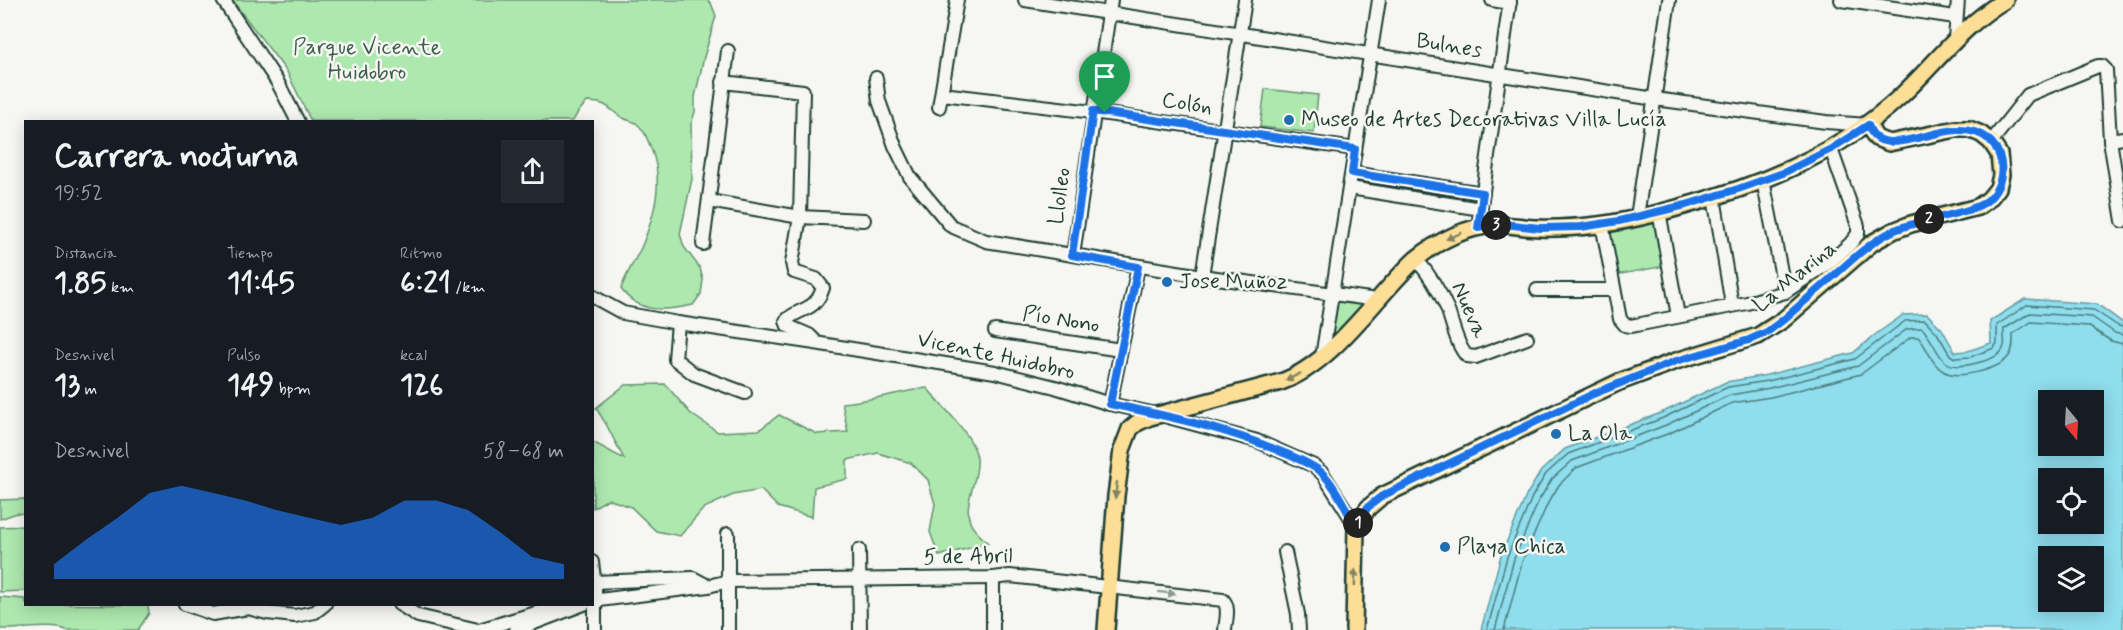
<!DOCTYPE html>
<html lang="es">
<head>
<meta charset="utf-8">
<style>
  :root { --surface:#171b24; --page:#242831; --text:#f1f3f6; --muted:#9ea1a6; --accent:#1a73e8 }
  body { margin:0; font-family:Mynerve,sans-serif; background:var(--page); color:var(--text); height:100vh; display:flex; flex-direction:column; font-size:22px; white-space:nowrap }
  * { box-sizing:border-box; margin:0 }
  p { font-size:20px; color:var(--muted) }
  .icon { flex:none; width:33px; height:33px; fill:none; stroke:currentColor; stroke-width:2; stroke-linecap:round; stroke-linejoin:round }
  .map { position:relative; flex:1; overflow:hidden }
  .drawer { position:absolute; left:24px; top:120px; width:570px; height:486px; display:flex; flex-direction:column; background:var(--surface); border-radius:0px; box-shadow:0 3px 15px #0003 }
  .drawer>* { flex:none }
  .needle { width:39px; rotate:162deg }
  .buttons { position:absolute; left:2038px; top:390px; display:grid; gap:12px }
  .buttons a { display:grid; place-items:center; width:66px; height:66px; border-radius:0px; background:var(--surface); box-shadow:0 3px 15px #0003; font-size:30px }
  .pin { position:absolute; display:grid; place-items:center; width:51px; height:51px; color:#fff; margin:-62px -26px; border-radius:50% 50% 50% 0; rotate:-45deg; box-shadow:0 0 6px #0007 }
  .pin .icon { rotate:45deg }
  .km { position:absolute; width:30px; height:30px; margin:-15px; border-radius:50%; background:#222; color:#fff; font-size:16px; line-height:30px; text-align:center }
  .round { display:grid; place-items:center; flex:none; width:63px; height:63px; border-radius:0px; background:var(--page) }
  .overview { display:flex; align-items:center; justify-content:space-between; height:102px; padding:0 30px }
  h1 { font-size:33px; font-weight:700; line-height:45px }
  .figures { display:grid; grid-template-columns:repeat(3,1fr); gap:9px; height:102px; padding:6px 30px }
  .figures div { display:grid; align-content:center }
  .figures b { font-size:30px; font-weight:700 }
  .figures small { font-size:16px; font-weight:400 }
  .figures p { font-size:16px }
  .chart { height:168px; padding:12px 30px }
  .chart p { display:flex; justify-content:space-between }
  .chart svg { width:100%; height:108px; margin-top:6px; fill:var(--accent); opacity:.7 }
  .map>svg:first-child { display:block }
  .green { fill:#ade8ae; stroke:#669271; stroke-width:1.5 }
  .water { fill:#8fdded; stroke:#629da3; stroke-width:1.5; fill-rule:evenodd }
  .lines { fill:none; stroke-linecap:round; stroke-linejoin:round }
  .shore { stroke:#4c7d7e; stroke-width:1.5 }
  .minor-casing { stroke:#1f3d34; stroke-width:16 }
  .major-casing { stroke:#1f3d34; stroke-width:20 }
  .minor { stroke:#f6f6f2; stroke-width:12 }
  .major { stroke:#fcde96; stroke-width:15 }
  .oneway { fill:#828560 }
  .oneway2 { fill:#8a9a93 }
  .route-casing { stroke:#fff; stroke-width:12 }
  .route { stroke:#1a73e8; stroke-width:8 }
  .poi-dot { fill:#1f6fb2; stroke:#f6f6f2; stroke-width:2 }
  .labels { text-anchor:middle; dominant-baseline:central; stroke-width:5; stroke-linejoin:round; paint-order:stroke }
  .street-label { font-size:22px; fill:#1f3d34; stroke:#f6f6f2 }
  .park-label { font-size:22px; fill:#3b5f4c; stroke:#f6f6f2 }
  .poi-label { font-size:22px; fill:#1f3d34; stroke:#f6f6f2; text-anchor:start }
</style>
</head>
<body>
<div class="map">
<svg width="2123" height="630" viewBox="0 0 2123 630">
  <rect width="100%" height="100%" fill="#f6f6f2"/>
  <filter id="ink" filterUnits="userSpaceOnUse"><feTurbulence type="fractalNoise" baseFrequency=".0167" numOctaves="2"/><feDisplacementMap in="SourceGraphic" scale="12" xChannelSelector="R" yChannelSelector="G"/><feConvolveMatrix kernelMatrix="1 2 1 2 8 2 1 2 1" color-interpolation-filters="sRGB"/></filter>
  <g filter="url(#ink)">
    <g class="green">
      <path d="M232,0H707L711,3L716,16L704,57L695,97V112L691,124L692,179L680,234L684,247L700,268L703,280L701,294L693,305C666,311 639,314 621,289C626,274 634,262 641,248C654,218 664,182 652,151C648,141 645,130 636,123C632,121 627,120 623,118C606,108 611,103 587,102L578,112L573,121H311L287,72Z"/>
      <path d="M1265,89L1318,95L1314,133L1260,127Z"/>
      <path d="M1657,221L1665,266L1616,275L1606,231Z"/>
      <path d="M1337,301L1369,304L1328,347Z"/>
      <path d="M665,384L691,414L718,432L759,430L779,415L817,434L848,432L842,403C871,401 898,392 927,388C941,405 976,438 977,459C979,480 963,501 970,522C972,529 982,537 988,543L939,556L930,532L935,504L928,480L911,463L878,453L847,460V479L814,487L812,517L778,507L761,490L733,495L704,508L680,536L656,531L631,507L608,499L593,508V442L624,459L606,424L596,408L625,385Z"/>
      <path d="M25,499V514L17,513L0,519V500Z"/>
      <path d="M25,526V591L0,592V527Z"/>
      <path d="M0,597L25,599L26,604L148,605L149,613L138,630H66C53,624 19,630 0,629Z"/>
    </g>
    <path class="water" d="M2025,299L2097,304L2123,323V630H1481L1501,555L1527,494L1541,471L1565,449L1661,413L1726,382L1767,375L1853,353L1876,334L1903,315L1927,314L1942,329L1955,352L1968,351L1991,343L1990,321ZM2049,400H2094V446H2049ZM2049,478H2094V524H2049ZM2049,556H2094V602H2049Z"/>
    <g class="lines">
      <g class="shore">
        <path d="M1487,630L1507,557L1532,497L1546,474L1568,454L1663,418L1728,387L1768,381L1855,359L1905,321L1925,320L1937,333L1950,355L1955,358L1970,357L1994,348L1997,343V325L2027,305L2094,310L2118,326L2123,327"/>
        <path d="M1495,630L1514,559L1539,500L1552,479L1572,461L1666,425L1730,395L1770,388L1858,366L1907,329L1922,328C1932,338 1937,356 1947,363C1957,370 1993,361 2001,352C2007,345 2003,337 2004,329L2030,313L2092,317L2115,333L2123,335"/>
        <path d="M1504,630L1522,562L1547,505L1559,485L1576,468L1670,433L1732,403L1771,397L1861,374L1911,337H1918C1928,347 1930,363 1943,371C1957,380 1999,370 2009,356C2014,349 2013,341 2013,334L2031,322L2088,326L2111,341L2123,344"/>
      </g>
      <g class="minor-casing">
        <g id="minor">
          <path d="M223,0L278,83L298,122"/>
          <path d="M1025,0L1655,99L1826,122L1868,125"/>
          <path d="M1492,0L1510,3"/>
          <path d="M1841,0L1955,17"/>
          <path d="M1955,39L1958,0"/>
          <path d="M876,78L879,101L895,146L910,177L951,226L986,241L1202,276L1377,300"/>
          <path d="M723,82L803,91L800,217L792,263L794,272L816,279L823,288C815,313 798,307 786,321L788,326L809,335L815,341"/>
          <path d="M942,94L1093,112L1355,149"/>
          <path d="M939,107L957,0"/>
          <path d="M2110,140L2123,138"/>
          <path d="M1991,142L2028,95L2098,66H2102L2106,70L2110,140L2123,221"/>
          <path d="M1352,173L1483,193"/>
          <path d="M1763,180L1785,292"/>
          <path d="M1350,188L1481,209"/>
          <path d="M1714,197L1732,305"/>
          <path d="M709,201L800,217L864,220"/>
          <path d="M1659,211L1678,316"/>
          <path d="M1637,217L1669,0"/>
          <path d="M1602,224L1620,319L1625,325L1631,326L1747,303L1785,292L1830,262L1850,244L1858,234V226L1831,149"/>
          <path d="M1478,227L1510,0"/>
          <path d="M703,244L728,51"/>
          <path d="M1073,255L1111,0"/>
          <path d="M1416,259C1429,274 1439,290 1447,308C1452,321 1457,347 1467,356L1476,357L1527,338"/>
          <path d="M1202,276L1245,0"/>
          <path d="M1537,290H1614"/>
          <path d="M592,296L623,313L678,323L815,343L995,372L1055,387L1110,404L1161,415L1257,441L1314,466L1323,474L1356,526"/>
          <path d="M678,323L675,359L694,374L745,393"/>
          <path d="M995,331L1121,350"/>
          <path d="M1322,357L1379,0"/>
          <path d="M1110,404L1138,267"/>
          <path d="M859,550L860,630"/>
          <path d="M1285,552L1298,614L1299,630"/>
          <path d="M592,562L595,587V630"/>
          <path d="M594,582L693,578L708,586"/>
          <path d="M592,601L708,586L729,581L993,578L1010,576L1223,600C1230,607 1226,620 1225,630"/>
          <path d="M185,604L213,614L248,608L267,613L295,616L315,612L325,604"/>
          <path d="M399,604L418,616L478,630"/>
          <path d="M479,630L566,604"/>
          <path d="M516,630L584,604"/>
          <path d="M728,630V534"/>
          <path d="M993,630V578"/>
        </g>
      </g>
      <g class="major-casing">
        <g id="major">
          <path d="M1106,630L1116,496L1122,450L1130,429L1137,423L1150,417L1281,382C1334,363 1375,297 1416,259C1438,241 1466,227 1494,225C1509,224 1524,228 1539,228C1559,229 1579,227 1598,225C1645,219 1694,204 1739,189C1800,168 1855,139 1902,95C1938,61 1963,25 2005,0"/>
          <path d="M1354,630L1356,526L1368,508L1382,496L1619,382L1676,361L1758,336L1783,320L1872,243L1893,231L1911,224L1978,207L1989,199L1998,188L2001,175L1999,154L1991,142L1981,134L1969,129H1956L1889,143L1876,138L1868,125"/>
        </g>
      </g>
      <use href="#minor" class="minor"/>
      <use href="#major" class="major"/>
    </g>
    <defs><path id="oneway-solid" d="M-6-.8H1V-3.2L6.5 0L1 3.2V.8H-6Z" transform="scale(1.5)"/></defs>
    <g class="oneway">
      <use href="#oneway-solid" transform="translate(1454 236) rotate(157)"/>
      <use href="#oneway-solid" transform="translate(1293 377) rotate(155)"/>
      <use href="#oneway-solid" transform="translate(1116 490) rotate(97)"/>
      <use href="#oneway-solid" transform="translate(1355 578) rotate(-89)"/>
    </g>
    <use class="oneway2" href="#oneway-solid" transform="translate(1167 593) rotate(7)"/>
  </g>
  <g class="lines" filter="url(#ink)">
    <g class="route-casing">
      <path id="route" d="M1093,111L1355,149L1352,173L1483,193L1478,228L1503,224L1540,228L1581,227L1619,221L1686,205L1738,189L1783,173L1831,149L1868,125C1883,170 1953,108 1988,139C1994,144 1998,151 2000,158C2004,173 2000,189 1988,200C1971,215 1917,219 1893,231C1872,241 1855,257 1838,272C1820,288 1801,304 1783,320L1767,332L1749,340L1676,361L1593,394L1382,496L1368,507L1356,526C1345,509 1336,486 1321,472C1310,463 1296,458 1284,453C1229,429 1168,416 1110,404L1138,267L1072,255Z"/>
    </g>
    <use href="#route" class="route"/>
  </g>
  <g class="poi-dot">
    <circle cx="1289" cy="120" r="6"/>
    <circle cx="1167" cy="282" r="6"/>
    <circle cx="1556" cy="434" r="6"/>
    <circle cx="1445" cy="547" r="6"/>
  </g>
  <g class="labels">
    <g class="street-label">
      <text transform="translate(1449 46) rotate(9)">Bulnes</text>
      <text transform="translate(1187 104) rotate(9)">Colón</text>
      <text transform="translate(1060 196) rotate(-82)">Llolleo</text>
      <text transform="translate(1795 277) rotate(-39)">La Marina</text>
      <text transform="translate(1469 310) rotate(66)">Nueva</text>
      <text transform="translate(1061 320) rotate(9)">Pío Nono</text>
      <text transform="translate(996 356) rotate(12)">Vicente Huidobro</text>
      <text transform="translate(968 557) rotate(-1)">5 de Abril</text>
    </g>
    <g class="park-label">
      <text x="367" y="48">Parque Vicente<tspan x="367" dy="25">Huidobro</tspan></text>
    </g>
    <g class="poi-label">
      <text x="1301" y="120">Museo de Artes Decorativas Villa Lucía</text>
      <text x="1179" y="282">Jose Muñoz</text>
      <text x="1568" y="434">La Ola</text>
      <text x="1457" y="547">Playa Chica</text>
    </g>
  </g>
</svg>
<div class="buttons">
<a><svg class="needle" viewBox="-14 -14 28 28"><path d="M0-13l5 13h-10z" fill="#e53935"/><path d="M0 13l5-13h-10z" fill="#9ea1a6"/></svg></a>
<a><svg class="icon" aria-label="locate" viewBox="0 0 24 24"><circle cx="12" cy="12" r="6"/><path d="M12 2v4M12 18v4M2 12h4M18 12h4"/></svg></a>
<a><svg class="icon" aria-label="layers" viewBox="0 0 24 24"><path d="M12 4l9 5-9 5-9-5zM3 14l9 5 9-5"/></svg></a>
</div>
<div class="pin" style="left:1105px;top:113px;background:#1e9e55"><svg class="icon" aria-label="arrive" viewBox="0 0 24 24"><path d="M6 21V4h12l-3 4 3 4H6"/></svg></div>
<b class="km" style="left:1358px;top:523px">1</b>
<b class="km" style="left:1929px;top:219px">2</b>
<b class="km" style="left:1496px;top:225px">3</b>
<section class="drawer">
<div class="overview"><div><h1>Carrera nocturna</h1><p>19:52</p></div><a class="round"><svg class="icon" aria-label="share" viewBox="0 0 24 24"><path d="M12 15V3M7 8l5-5 5 5M5 13v7h14v-7"/></svg></a></div>
<div class="figures">
<div><p>Distancia</p><b>1.85<small> km</small></b></div>
<div><p>Tiempo</p><b>11:45</b></div>
<div><p>Ritmo</p><b>6:21<small> /km</small></b></div>
</div>
<div class="figures">
<div><p>Desnivel</p><b>13<small> m</small></b></div>
<div><p>Pulso</p><b>149<small> bpm</small></b></div>
<div><p>kcal</p><b>126</b></div>
</div>
<div class="chart"><p><span>Desnivel</span>58–68 m</p>
<svg viewBox="0 0 160 44" preserveAspectRatio="none"><path d="M0 44V38L10 28L20 19L30 9L40 6L50 9L60 12L70 16L80 19L90 22L100 19L110 12L120 12L130 16L140 25L150 35L160 38V44z"/></svg>
</div>
</section>
</div>
</body>
</html>
